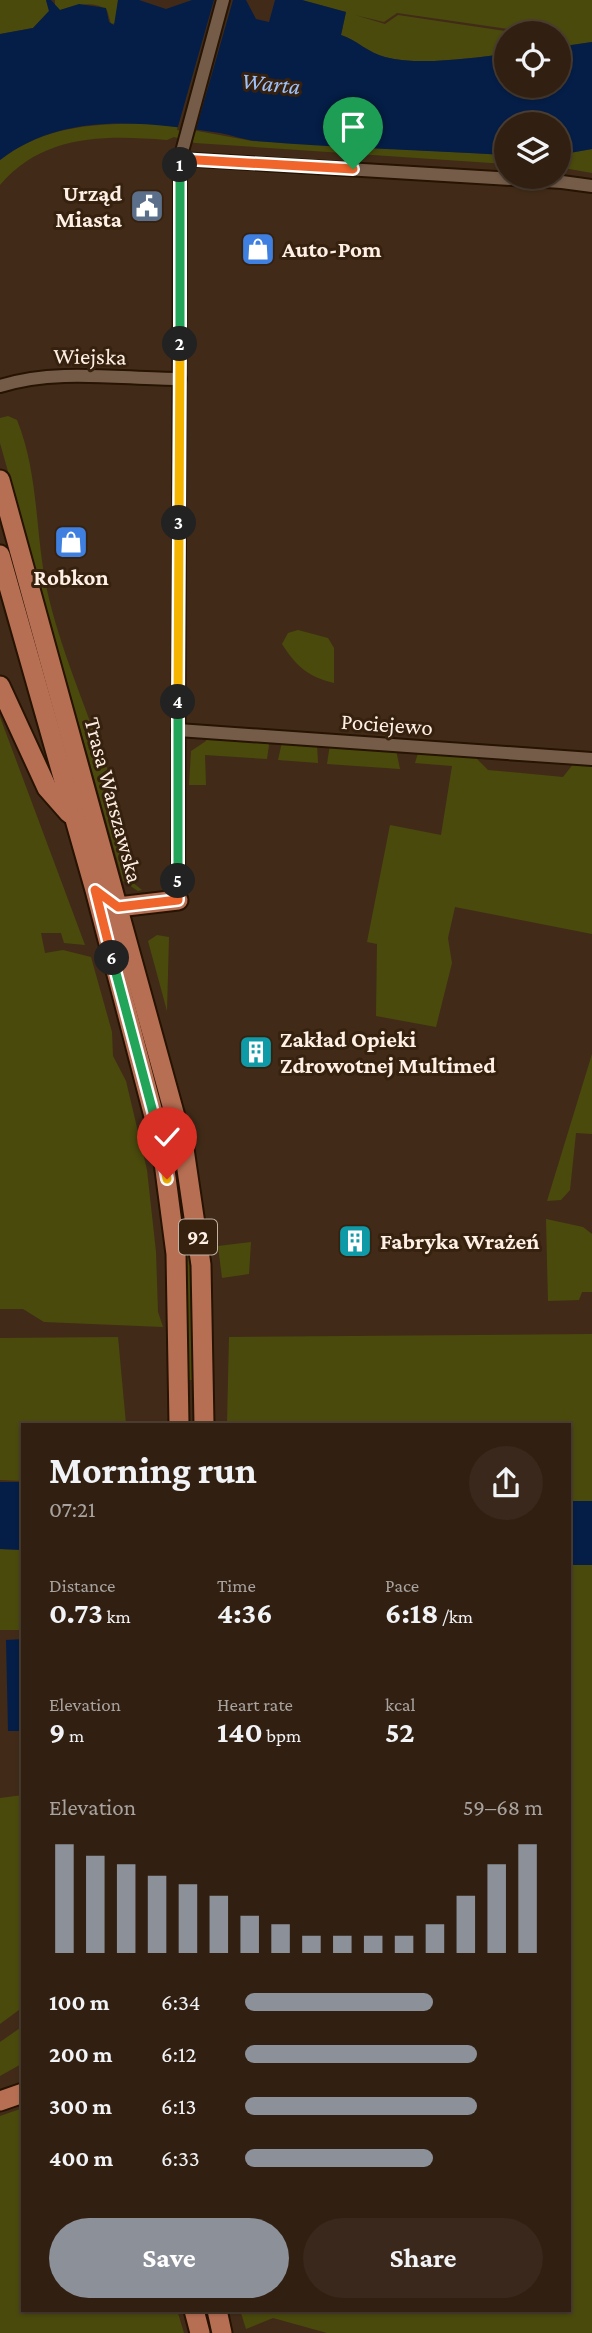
<!DOCTYPE html>
<html lang="en">
<head>
<meta charset="utf-8">
<style>
  :root { --surface:#312012; --page:#39281b; --text:#f1f3f6; --muted:#a8a39f; --line:#4c3e32; --accent:#8c9099 }
  body { margin:0; font-family:"Crimson Pro",serif; background:var(--page); color:var(--text); height:100vh; display:flex; flex-direction:column; font-size:26px; white-space:nowrap }
  * { box-sizing:border-box; margin:0 }
  p { font-size:23px; color:var(--muted) }
  .icon { flex:none; width:38px; height:38px; fill:none; stroke:currentColor; stroke-width:2; stroke-linecap:round; stroke-linejoin:round }
  .map { position:relative; flex:1; overflow:hidden }
  .sheet { position:absolute; left:21px; top:1423px; width:550px; height:889px; display:flex; flex-direction:column; background:var(--surface); border-radius:0px; box-shadow:0 2px 5px #0004,0 0 0 2px var(--line) }
  .sheet>* { flex:none }
  .buttons { position:absolute; left:494px; top:21px; display:grid; gap:14px }
  .buttons a { display:grid; place-items:center; width:77px; height:77px; border-radius:50%; background:var(--surface); box-shadow:0 2px 5px #0004,0 0 0 2px var(--line); font-size:35px }
  .pin { position:absolute; display:grid; place-items:center; width:60px; height:60px; color:#fff; margin:-72px -30px; border-radius:50% 50% 50% 0; rotate:-45deg; box-shadow:0 0 7px #0007 }
  .pin .icon { rotate:45deg }
  .km { position:absolute; width:35px; height:35px; margin:-18px; border-radius:50%; background:#222; color:#fff; font-size:19px; line-height:35px; text-align:center }
  .round { display:grid; place-items:center; flex:none; width:74px; height:74px; border-radius:37px; background:var(--page) }
  .headline { display:flex; align-items:center; justify-content:space-between; height:119px; padding:0 28px }
  h1 { font-size:38px; font-weight:700; line-height:52px }
  .figures { display:grid; grid-template-columns:repeat(3,1fr); gap:10px; height:119px; padding:7px 28px }
  .figures div { display:grid; align-content:center }
  .figures b { font-size:30px; font-weight:700 }
  .figures small { font-size:19px; font-weight:400 }
  .figures p { font-size:19px }
  .chart { height:196px; padding:14px 28px }
  .chart p { display:flex; justify-content:space-between }
  .chart svg { width:100%; height:126px; margin-top:7px; stroke:var(--accent); stroke-width:6 }
  .primary-button { display:flex; gap:14px; margin-top:auto; padding:14px 28px }
  .primary-button a { flex:1; height:80px; border-radius:42px; background:var(--accent); color:#fff; font-size:28px; font-weight:700; line-height:80px; text-align:center }
  .primary-button a+a { background:var(--page); color:var(--text) }
  ul { padding:0 28px; list-style:none; font-size:23px }
  li { display:grid; grid-template-columns:112px 84px 1fr; align-items:center; height:52px }
  li i { height:18px; border-radius:9px; background:var(--accent) }
  .map>svg:first-child { display:block }
  .green { fill:#4a4a0d }
  .water { fill:#051e47 }
  .pier { fill:#412b18 }
  .lines { fill:none; stroke-linecap:round; stroke-linejoin:round }
  .minor-casing { stroke:#271302; stroke-width:16 }
  .primary-casing { stroke:#271302; stroke-width:23 }
  .minor { stroke:#745c48; stroke-width:12 }
  .primary { stroke:#b76f53; stroke-width:19 }
  .split-1-casing { stroke:#fff; stroke-width:14 }
  .split-2-casing { stroke:#fff; stroke-width:14 }
  .split-3-casing { stroke:#fff; stroke-width:14 }
  .split-4-casing { stroke:#fff; stroke-width:14 }
  .split-5-casing { stroke:#fff; stroke-width:14 }
  .split-6-casing { stroke:#fff; stroke-width:14 }
  .split-7-casing { stroke:#fff; stroke-width:14 }
  .split-8-casing { stroke:#fff; stroke-width:14 }
  .split-1 { stroke:#f0652b; stroke-width:9 }
  .split-2 { stroke:#22a559; stroke-width:9 }
  .split-3 { stroke:#f5b400; stroke-width:9 }
  .split-4 { stroke:#f5b400; stroke-width:9 }
  .split-5 { stroke:#22a559; stroke-width:9 }
  .split-6 { stroke:#f0652b; stroke-width:9 }
  .split-7 { stroke:#22a559; stroke-width:9 }
  .split-8 { stroke:#f5b400; stroke-width:9 }
  .labels { text-anchor:middle; dominant-baseline:central; stroke-width:6; stroke-linejoin:round; paint-order:stroke }
  .shield { fill:#36210e; stroke:#c3b2a4; stroke-width:2 }
  .shield-label { font-size:21px; font-weight:bold; fill:#fff0e5 }
  .poi-label { font-size:23px; font-weight:bold; fill:#fff0e5; stroke:#36210e; text-anchor:start }
  .street-label { font-size:23px; fill:#fff0e5; stroke:#36210e }
  .water-label { font-size:24px; font-style:italic; fill:#9ec2fb; stroke:#36210e }
</style>
</head>
<body>
<div class="map">
<svg width="592" height="2333" viewBox="0 0 592 2333">
  <rect width="100%" height="100%" fill="#412b18"/>
  <g class="green">
    <path d="M0,0H46L49,11L33,28L0,34Z"/>
    <path d="M55,0H118L116,23L111,24L107,10C93,0 76,5 60,10L55,7Z"/>
    <path d="M302,0H592V42L558,47V33H536L397,13L384,22L355,15L385,24L398,15L518,33H506V54C470,58 420,66 385,57C368,53 357,40 341,35L346,12Z"/>
    <path d="M154,123L252,141L506,155V164L195,143L174,137L167,140C106,135 43,134 0,185V160C47,124 96,124 154,123Z"/>
    <path d="M592,149V173L558,167V155Z"/>
    <path d="M8,416L17,420C39,474 35,534 47,590C60,649 89,715 109,774L101,775L127,878L142,890L138,891L123,881L0,443V418Z"/>
    <path d="M298,630L328,638L334,648V683C308,677 296,666 282,644L288,633Z"/>
    <path d="M0,717L85,945L64,943L61,933H41L45,953L63,950L91,957L112,1032L113,1056L126,1081L147,1170L156,1252L158,1312L163,1327L44,1322L23,1309H0Z"/>
    <path d="M206,737L266,740L269,745L267,759L205,755L206,785H189L191,751L206,741Z"/>
    <path d="M282,742L317,744L318,763L278,760Z"/>
    <path d="M330,744L396,750L400,769L327,764Z"/>
    <path d="M418,753L474,756L488,770L563,777L574,763L592,765V934L455,907L448,938L452,963L436,1027L376,1016L377,944L367,942L390,825L441,835L452,766L415,763Z"/>
    <path d="M157,935L169,937L167,1011L148,941Z"/>
    <path d="M592,1054V1134L576,1133L570,1190L561,1200L547,1201Z"/>
    <path d="M184,1219L192,1242L196,1380H187Z"/>
    <path d="M546,1219L583,1227L592,1234V1292H582L579,1300L548,1301Z"/>
    <path d="M251,1242L249,1274L222,1278L218,1246Z"/>
    <path d="M592,1334V1501H569V1424H227L229,1337Z"/>
    <path d="M118,1337L126,1424H23V1481L0,1480V1338Z"/>
    <path d="M0,1549L23,1550V1630H0Z"/>
    <path d="M569,1565H592V2333H327L273,2318L246,2329L240,2310H569Z"/>
    <path d="M23,1795V2007L0,2024V1798Z"/>
    <path d="M23,2026V2063L0,2076V2042Z"/>
    <path d="M23,2108V2310H177L184,2333H0V2116Z"/>
  </g>
  <g class="water">
    <path d="M46,0H51L60,10L79,4L106,8L109,22L114,25L118,0H139L166,9L192,0H246L256,19L269,22L275,0H302L346,12L341,35C357,40 368,53 385,57C420,66 470,58 506,54V86H558V47L592,42V149L558,155V124H506V155C423,150 339,148 256,141C244,140 232,135 220,133C144,122 64,111 0,160V34L33,28L49,11Z"/>
    <path d="M0,1482H23V1550L0,1549Z"/>
    <rect x="569" y="1501" width="23" height="64"/>
    <path d="M23,1639V1731H8L6,1640Z"/>
  </g>
  <path class="pier" d="M214,0H233L195,133L177,130Z"/>
  <g class="lines">
    <g class="minor-casing">
      <g id="minor">
        <path d="M180,159L562,182L592,186"/>
        <path d="M0,386C58,368 120,379 180,379"/>
        <path d="M178,730L592,759"/>
        <path d="M178,900L180,159L223,0"/>
      </g>
    </g>
    <g class="primary-casing">
      <g id="primary">
        <path d="M0,480L184,1149L201,1265L204,1424"/>
        <path d="M0,555L95,890L162,1147L176,1254L179,1424"/>
        <path d="M0,686L47,788L69,813"/>
        <path d="M110,901L118,907L178,900"/>
        <path d="M0,2101L23,2093"/>
        <path d="M194,2310L200,2333"/>
        <path d="M217,2310L222,2333"/>
      </g>
    </g>
    <use href="#minor" class="minor"/>
    <use href="#primary" class="primary"/>
  </g>
  <g class="lines">
    <g class="split-1-casing">
      <path id="split-1" d="M180,165V159L353,169"/>
    </g>
    <g class="split-2-casing">
      <path id="split-2" d="M180,165V344"/>
    </g>
    <g class="split-3-casing">
      <path id="split-3" d="M179,523L180,344"/>
    </g>
    <g class="split-4-casing">
      <path id="split-4" d="M178,702L179,523"/>
    </g>
    <g class="split-5-casing">
      <path id="split-5" d="M178,881V702"/>
    </g>
    <g class="split-6-casing">
      <path id="split-6" d="M112,958L95,890L118,907L178,900V881"/>
    </g>
    <g class="split-7-casing">
      <path id="split-7" d="M112,958L158,1131"/>
    </g>
    <g class="split-8-casing">
      <path id="split-8" d="M158,1131L167,1179"/>
    </g>
    <use href="#split-1" class="split-1"/>
    <use href="#split-2" class="split-2"/>
    <use href="#split-3" class="split-3"/>
    <use href="#split-4" class="split-4"/>
    <use href="#split-5" class="split-5"/>
    <use href="#split-6" class="split-6"/>
    <use href="#split-7" class="split-7"/>
    <use href="#split-8" class="split-8"/>
  </g>
  <defs>
    <g id="civic-square" transform="scale(1.75)"><rect x="-9" y="-9" width="18" height="18" rx="4" fill="#5c6f8a" stroke="#36210e"/><path d="M-.6-6.5H3V-4.5H.6V-3L4-1V1h2V6H-6V1h2V-1L-.6-3ZM-1.2 2.5V6h2.4V2.5Z" fill="#fff"/></g>
    <g id="shop-square" transform="scale(1.75)"><rect x="-9" y="-9" width="18" height="18" rx="4" fill="#3f7fe0" stroke="#36210e"/><path d="M-5-2.5h2.3a2.7 3.5 0 0 1 5.4 0H5L5.5 6h-11ZM-1.5-2.5h3a1.5 2.3 0 0 0-3 0Z" fill="#fff"/></g>
    <g id="building-square" transform="scale(1.75)"><rect x="-9" y="-9" width="18" height="18" rx="4" fill="#0f9aa8" stroke="#36210e"/><path d="M-4-6H4V6H1V3H-1V6H-4ZM-2.5-4.3h1.7v1.8h-1.7ZM.8-4.3h1.7v1.8H.8ZM-2.5-1h1.7V.8h-1.7ZM.8-1h1.7V.8H.8Z" fill="#fff"/></g>
  </defs>
  <g fill-rule="evenodd">
    <use href="#civic-square" x="147" y="206"/>
    <use href="#shop-square" x="258" y="249"/>
    <use href="#shop-square" x="71" y="542"/>
    <use href="#building-square" x="256" y="1052"/>
    <use href="#building-square" x="355" y="1241"/>
  </g>
  <g class="labels">
    <rect class="shield" x="179" y="1219.5" width="38" height="35" rx="5"/>
    <g class="shield-label">
      <text x="198" y="1237">92</text>
    </g>
    <g class="poi-label">
      <text x="122" y="193" text-anchor="end">Urząd<tspan x="122" dy="26">Miasta</tspan></text>
      <text x="282" y="249">Auto-Pom</text>
      <text x="71" y="577" text-anchor="middle">Robkon</text>
      <text x="280" y="1039">Zakład Opieki<tspan x="280" dy="26">Zdrowotnej Multimed</tspan></text>
      <text x="380" y="1241">Fabryka Wrażeń</text>
    </g>
    <g class="street-label">
      <text transform="translate(90 356) rotate(1)">Wiejska</text>
      <text transform="translate(387 724) rotate(4)">Pociejewo</text>
      <text transform="translate(114 800) rotate(75)">Trasa Warszawska</text>
    </g>
    <g class="water-label">
      <text transform="translate(271 83) rotate(6)">Warta</text>
    </g>
  </g>
</svg>
<div class="buttons">
<a><svg class="icon" aria-label="locate" viewBox="0 0 24 24"><circle cx="12" cy="12" r="6"/><path d="M12 2v4M12 18v4M2 12h4M18 12h4"/></svg></a>
<a><svg class="icon" aria-label="layers" viewBox="0 0 24 24"><path d="M12 4l9 5-9 5-9-5zM3 14l9 5 9-5"/></svg></a>
</div>
<div class="pin" style="left:353px;top:169px;background:#1e9e55"><svg class="icon" aria-label="arrive" viewBox="0 0 24 24"><path d="M6 21V4h12l-3 4 3 4H6"/></svg></div>
<div class="pin" style="left:167px;top:1179px;background:#d93025"><svg class="icon" aria-label="check" viewBox="0 0 24 24"><path d="M5 12l5 5 9-10"/></svg></div>
<b class="km" style="left:180px;top:165px">1</b>
<b class="km" style="left:180px;top:344px">2</b>
<b class="km" style="left:179px;top:523px">3</b>
<b class="km" style="left:178px;top:702px">4</b>
<b class="km" style="left:178px;top:881px">5</b>
<b class="km" style="left:112px;top:958px">6</b>
<section class="sheet">
<div class="headline"><div><h1>Morning run</h1><p>07:21</p></div><a class="round"><svg class="icon" aria-label="share" viewBox="0 0 24 24"><path d="M12 15V3M7 8l5-5 5 5M5 13v7h14v-7"/></svg></a></div>
<div class="figures">
<div><p>Distance</p><b>0.73<small> km</small></b></div>
<div><p>Time</p><b>4:36</b></div>
<div><p>Pace</p><b>6:18<small> /km</small></b></div>
</div>
<div class="figures">
<div><p>Elevation</p><b>9<small> m</small></b></div>
<div><p>Heart rate</p><b>140<small> bpm</small></b></div>
<div><p>kcal</p><b>52</b></div>
</div>
<div class="chart"><p><span>Elevation</span>59–68 m</p>
<svg viewBox="0 0 160 44" preserveAspectRatio="none"><path d="M5 44V6M15 44V10M25 44V13M35 44V17M45 44V20M55 44V24M65 44V31M75 44V34M85 44V38M95 44V38M105 44V38M115 44V38M125 44V34M135 44V24M145 44V13M155 44V6"/></svg>
</div>
<ul>
<li><b>100 m</b>6:34<i style="width:63%"></i></li>
<li><b>200 m</b>6:12<i style="width:78%"></i></li>
<li><b>300 m</b>6:13<i style="width:78%"></i></li>
<li><b>400 m</b>6:33<i style="width:63%"></i></li>
</ul>
<div class="primary-button"><a>Save</a><a>Share</a></div>
</section>
</div>
</body>
</html>
